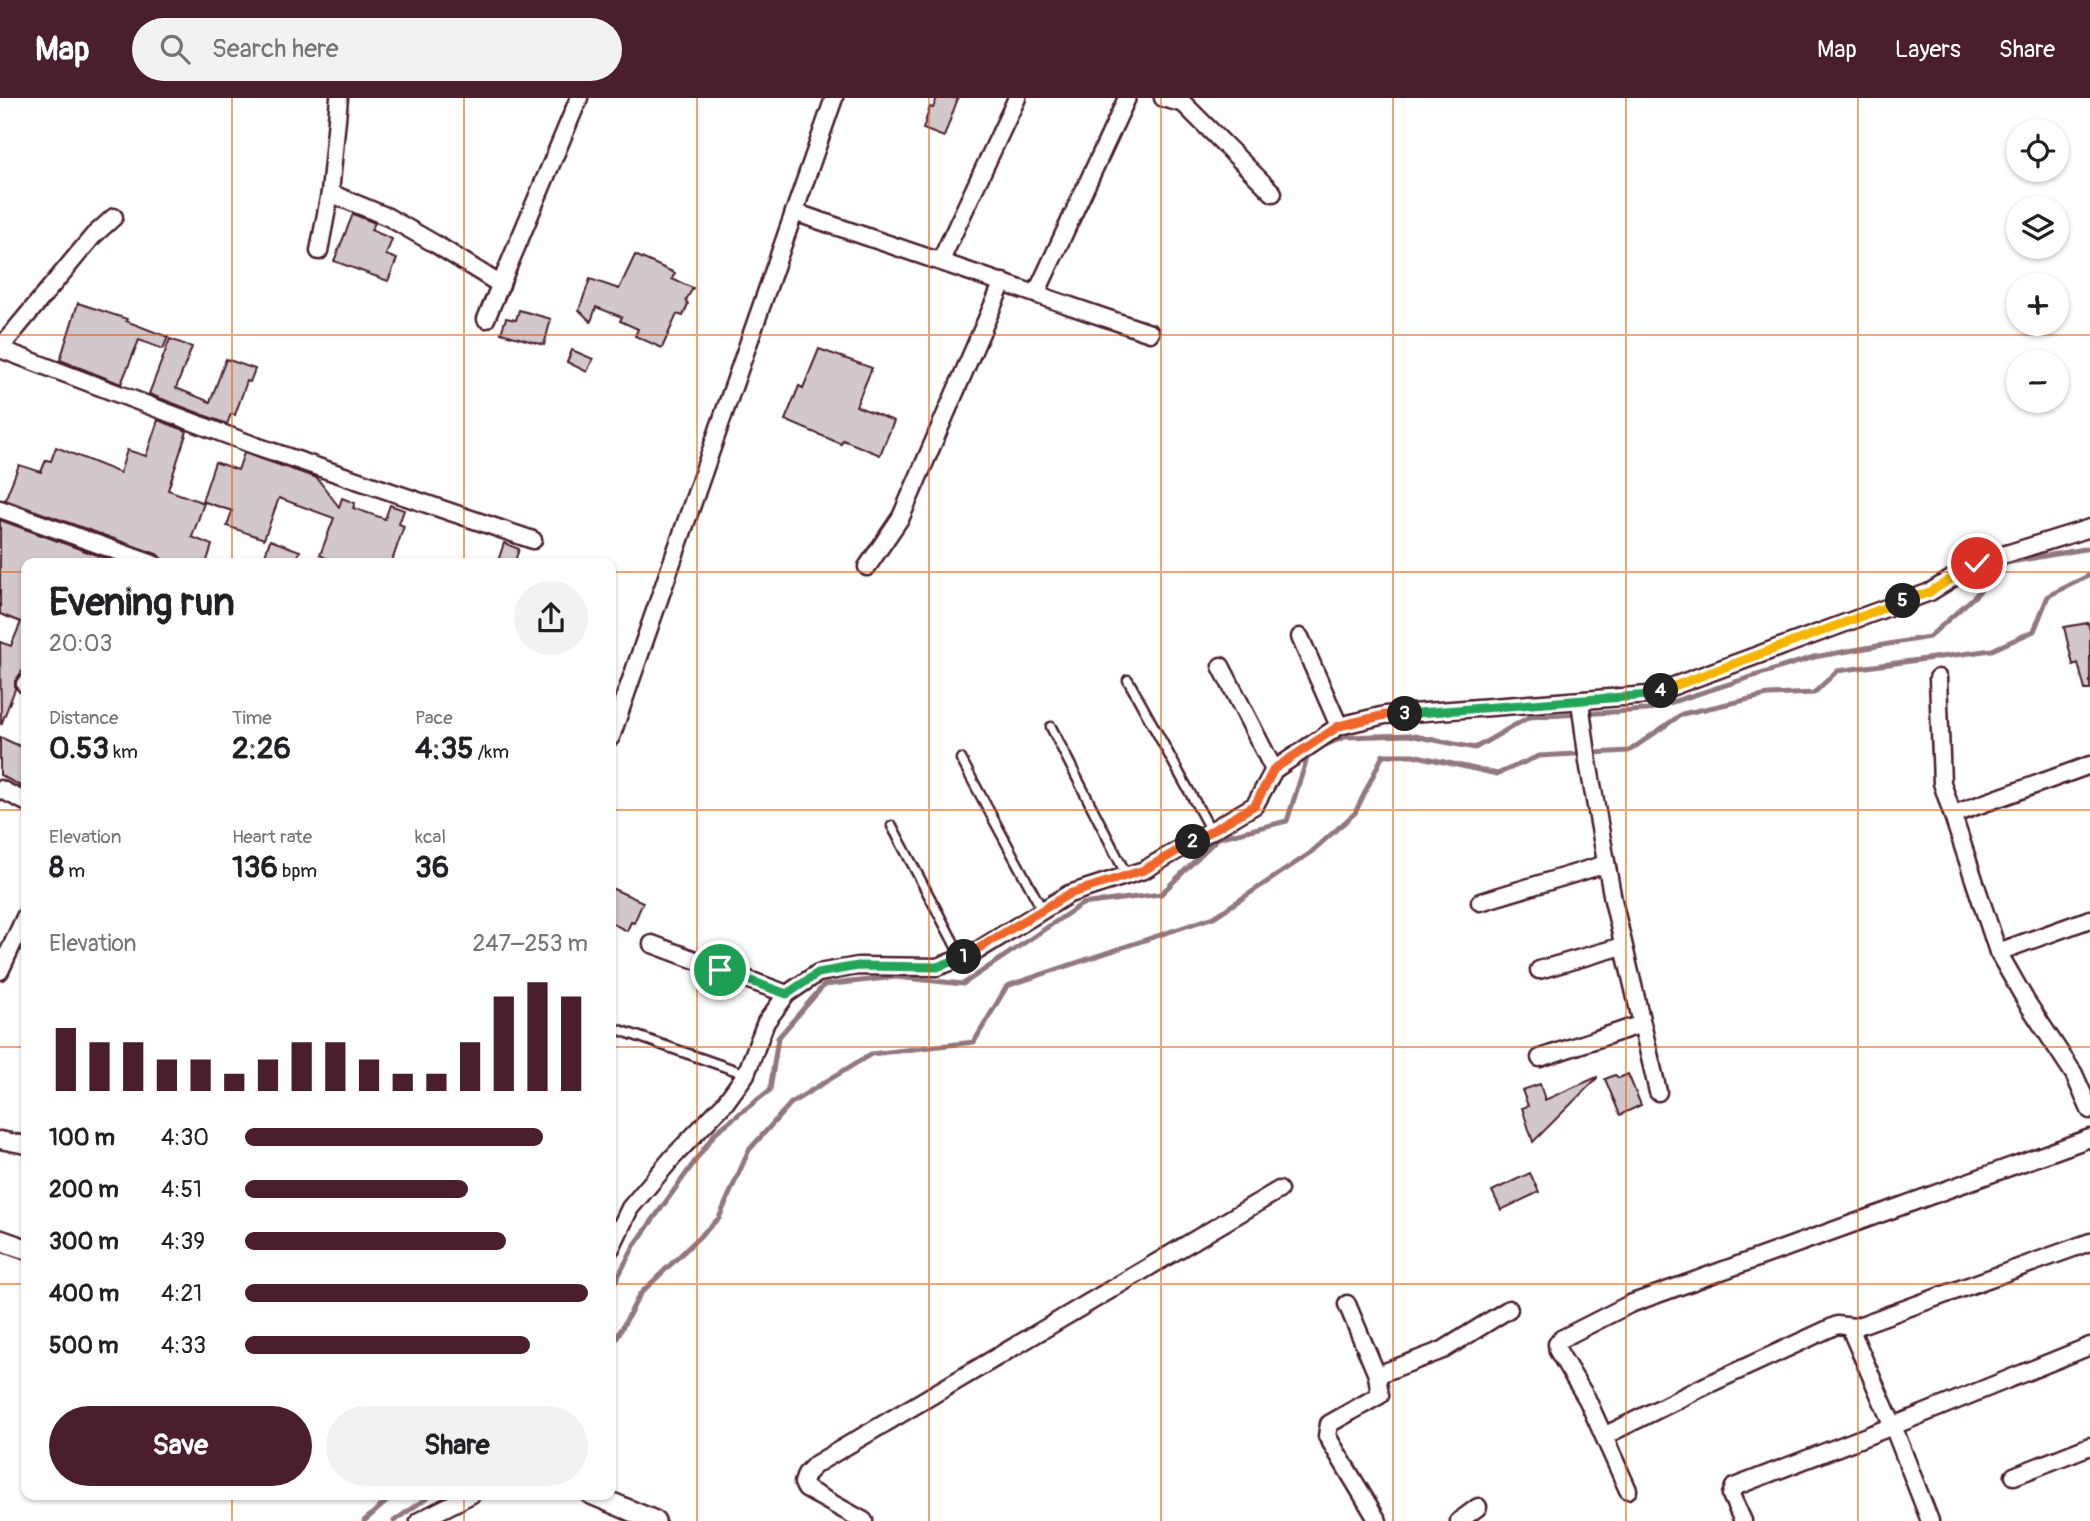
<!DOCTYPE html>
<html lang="en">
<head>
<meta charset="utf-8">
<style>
  :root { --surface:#fff; --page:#f2f2f2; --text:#202124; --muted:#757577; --accent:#4a1f2b }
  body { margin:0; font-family:Pangolin,sans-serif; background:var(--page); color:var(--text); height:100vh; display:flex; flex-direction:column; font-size:26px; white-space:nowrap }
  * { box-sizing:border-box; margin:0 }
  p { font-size:23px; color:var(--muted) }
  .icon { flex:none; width:38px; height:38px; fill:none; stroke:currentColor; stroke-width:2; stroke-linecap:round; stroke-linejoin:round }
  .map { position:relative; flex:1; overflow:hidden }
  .panel { position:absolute; left:21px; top:460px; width:595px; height:942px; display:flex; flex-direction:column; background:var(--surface); border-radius:14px; box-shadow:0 2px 5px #0004 }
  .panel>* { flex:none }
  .buttons { position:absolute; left:2006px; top:21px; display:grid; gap:14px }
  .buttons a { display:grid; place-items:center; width:63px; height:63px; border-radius:50%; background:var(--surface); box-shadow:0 2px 5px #0004; font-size:35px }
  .pin { position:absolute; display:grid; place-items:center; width:60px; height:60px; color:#fff; margin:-30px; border:4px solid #fff; border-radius:50%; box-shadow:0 2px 7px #0007 }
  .km { position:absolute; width:35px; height:35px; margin:-18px; border-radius:50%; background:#222; color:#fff; font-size:19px; line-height:35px; text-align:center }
  .round { display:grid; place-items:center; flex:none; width:74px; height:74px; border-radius:37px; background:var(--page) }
  .summary { display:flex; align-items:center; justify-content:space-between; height:119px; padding:0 28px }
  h1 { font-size:38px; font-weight:800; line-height:52px }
  .metrics { display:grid; grid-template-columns:repeat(3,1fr); gap:10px; height:119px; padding:7px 28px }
  .metrics div { display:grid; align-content:center }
  .metrics b { font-size:30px; font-weight:800 }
  .metrics small { font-size:19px; font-weight:400 }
  .metrics p { font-size:19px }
  .chart { height:196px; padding:14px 28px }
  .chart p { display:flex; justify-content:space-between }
  .chart svg { width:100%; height:126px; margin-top:7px; stroke:var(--accent); stroke-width:6 }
  .primary-button { display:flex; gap:14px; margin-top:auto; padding:14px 28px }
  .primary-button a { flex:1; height:80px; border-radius:42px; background:var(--accent); color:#fff; font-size:28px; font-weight:800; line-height:80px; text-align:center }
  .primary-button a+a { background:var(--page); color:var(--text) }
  ul { padding:0 28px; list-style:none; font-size:23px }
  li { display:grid; grid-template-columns:112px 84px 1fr; align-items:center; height:52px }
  li i { height:18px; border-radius:9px; background:var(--accent) }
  header { display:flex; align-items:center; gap:42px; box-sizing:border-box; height:98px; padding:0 35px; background:var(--accent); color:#fff }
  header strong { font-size:33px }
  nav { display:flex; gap:38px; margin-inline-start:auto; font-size:24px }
  .search { width:490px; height:63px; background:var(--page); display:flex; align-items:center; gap:18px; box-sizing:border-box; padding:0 24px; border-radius:38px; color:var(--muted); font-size:26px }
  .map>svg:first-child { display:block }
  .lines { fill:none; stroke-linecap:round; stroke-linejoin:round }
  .stream { stroke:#91787e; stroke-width:5 }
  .building { fill:#d2c7cb; stroke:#4a1f2b; stroke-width:2 }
  .service-casing { stroke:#4a1f2b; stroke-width:13 }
  .minor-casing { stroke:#4a1f2b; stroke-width:21 }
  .tertiary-casing { stroke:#4a1f2b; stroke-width:24 }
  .service { stroke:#fff; stroke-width:8 }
  .minor { stroke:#fff; stroke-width:16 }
  .tertiary { stroke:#fff; stroke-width:19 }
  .split-1-casing { stroke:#fff; stroke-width:14 }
  .split-2-casing { stroke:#fff; stroke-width:14 }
  .split-3-casing { stroke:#fff; stroke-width:14 }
  .split-4-casing { stroke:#fff; stroke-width:14 }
  .split-5-casing { stroke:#fff; stroke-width:14 }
  .split-6-casing { stroke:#fff; stroke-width:14 }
  .split-1 { stroke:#22a559; stroke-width:9 }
  .split-2 { stroke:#f0652b; stroke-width:9 }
  .split-3 { stroke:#f0652b; stroke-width:9 }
  .split-4 { stroke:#22a559; stroke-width:9 }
  .split-5 { stroke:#f5b400; stroke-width:9 }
  .split-6 { stroke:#f5b400; stroke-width:9 }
  .grid { fill:none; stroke:#e8590c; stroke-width:2; stroke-opacity:0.55 }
</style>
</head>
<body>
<header>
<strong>Map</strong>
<div class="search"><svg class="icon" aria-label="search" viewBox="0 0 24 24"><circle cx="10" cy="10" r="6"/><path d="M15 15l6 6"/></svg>Search here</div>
<nav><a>Map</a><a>Layers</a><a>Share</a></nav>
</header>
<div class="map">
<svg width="2090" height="1423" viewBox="0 0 2090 1423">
  <rect width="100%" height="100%" fill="#fff"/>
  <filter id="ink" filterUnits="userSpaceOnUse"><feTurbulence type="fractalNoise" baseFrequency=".0143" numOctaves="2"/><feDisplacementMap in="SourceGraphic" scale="14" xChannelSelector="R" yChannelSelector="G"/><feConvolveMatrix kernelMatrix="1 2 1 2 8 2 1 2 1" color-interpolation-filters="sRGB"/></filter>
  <g filter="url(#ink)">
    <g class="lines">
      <g class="stream">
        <path d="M1318,650L1345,639L1409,637L1475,650L1529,619L1647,612L1814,559L1929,539L1975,498L2006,465L2090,450"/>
        <path d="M611,1192L634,1148L716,1034L770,992L778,940L824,887L896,879L963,886L1082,806L1161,796L1218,740L1287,723L1309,654"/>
        <path d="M611,1251L640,1196L719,1120L749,1052L791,1005L871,956L974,944L1007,888L1214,819L1309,756L1355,715L1383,657H1413L1497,676L1539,658L1629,653L1682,616L1768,597L1814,595L1837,573L1992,552L2034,533L2048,498L2090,477"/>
        <path d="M364,1423L395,1396"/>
        <path d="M394,1423L432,1396"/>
      </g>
    </g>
    <g class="building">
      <path d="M937,0H958L944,39L923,31L930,9L933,10Z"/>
      <path d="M353,116L375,125L371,132L392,141L386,157L397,161L388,183L334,163Z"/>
      <path d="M635,157L675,175L672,181L693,190L686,202L688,206L683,218L677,216L662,250L635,238L638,231L620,223L622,219L596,209L591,224L579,212L590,181L619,191Z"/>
      <path d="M78,205L127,221L126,223L168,239L163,251L139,242L121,286L60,262Z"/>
      <path d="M519,212L551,221L544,247L501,235L506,220L516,222Z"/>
      <path d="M170,241L192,249L176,290L210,304L226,261L255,271L250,284L247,283L235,317L231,316L227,326L149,296Z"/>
      <path d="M819,251L872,270L856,308L894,323L880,357L843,342L841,346L785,322L799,288L803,290Z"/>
      <path d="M572,252L593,261L587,274L567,264Z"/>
      <path d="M158,322L187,333L168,392L204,405L192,439L212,447L206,466H163L161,460L157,456L5,402L19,367L41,374L46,362L51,363L56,349L120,375L127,352L146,358Z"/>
      <path d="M244,355L317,380L339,409L342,400L355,405L353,410L385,421L390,407L404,412L399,426L404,428L391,466H324L326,460L320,457L334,420L279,400L264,441L227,428L232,413L202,403L215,364L238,372Z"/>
      <path d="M0,422L121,466H26V568L15,583V591L1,627L0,544L11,548L21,524L0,516Z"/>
      <path d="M270,442L300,453L295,466H262Z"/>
      <path d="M504,445L519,451L514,466H497Z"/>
      <path d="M2088,525L2090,533V592H2085L2078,565L2073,567L2064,529Z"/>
      <path d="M0,639L26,651V691L0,677Z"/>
      <path d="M611,790L643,804L634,825L631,824L627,833L611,825Z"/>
      <path d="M1628,976L1641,1007L1620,1017L1605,981L1615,977L1619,980Z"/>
      <path d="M1597,979V980L1533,1044L1522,1010L1528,1008L1522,992L1540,986L1545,1002Z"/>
      <path d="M1530,1075L1539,1094L1501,1112L1492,1093Z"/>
    </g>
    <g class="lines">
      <g class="service-casing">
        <g id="service">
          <path d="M1128,582L1211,733"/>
          <path d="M1051,629L1127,778"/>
          <path d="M961,661L1043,813"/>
          <path d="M892,728L962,860"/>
          <path d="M611,929L746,976"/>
        </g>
      </g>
      <g class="minor-casing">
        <g id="minor">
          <path d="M1163,0L1184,6L1273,95"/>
          <path d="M330,95L388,119L437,147L501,187"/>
          <path d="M794,114L1150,235"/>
          <path d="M319,153L330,95L339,0"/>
          <path d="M941,162L1017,0"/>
          <path d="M1036,196L1127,0"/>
          <path d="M486,221L579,0"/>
          <path d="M0,250L93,138L114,119"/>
          <path d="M0,251L256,348L533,442"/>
          <path d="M0,411L153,466"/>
          <path d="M867,469L901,419L1003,184"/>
          <path d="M1300,539L1339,628"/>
          <path d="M1221,568L1274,672"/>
          <path d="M1938,580L1942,685L1998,854L2026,903L2074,976L2090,1012"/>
          <path d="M25,586L26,587"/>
          <path d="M1580,603L1588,664L1613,802L1658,994"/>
          <path d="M611,639L834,0"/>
          <path d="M0,691L26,704"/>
          <path d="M1954,716L2090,667"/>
          <path d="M1480,804L1606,766"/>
          <path d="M652,846L787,896"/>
          <path d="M1998,854L2090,821"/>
          <path d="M1539,872L1623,848"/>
          <path d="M0,873L26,817"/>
          <path d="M1540,960L1642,926"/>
          <path d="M0,1042L26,1047"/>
          <path d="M611,1150L630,1110L673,1059L725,1005L746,976L766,924L787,896L818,875L858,868L937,869L972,856L1069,796L1144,772L1255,707L1274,672L1339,628L1385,617L1649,597L1930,494L1977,465L2090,430"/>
          <path d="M1347,1206L1377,1277L1380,1297L1329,1326L1327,1338L1378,1423"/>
          <path d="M1855,1229L1853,1237L1893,1328L1930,1423"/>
          <path d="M1377,1277L1443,1252L1509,1211"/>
          <path d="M1604,1338L1707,1287L1837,1227L1855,1229L2090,1144"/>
          <path d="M2014,1378L2090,1348"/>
          <path d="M1628,1392L1587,1301L1558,1253L1557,1246L1561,1241L1630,1206L2090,1040"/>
          <path d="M419,1423L472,1396"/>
          <path d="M864,1423L806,1391L803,1385L806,1376L816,1366L1279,1092"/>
          <path d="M1459,1423L1478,1409"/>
          <path d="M1743,1423L1731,1397L1734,1389L1893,1328L2090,1248"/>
        </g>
      </g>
      <g class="tertiary-casing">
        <g id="tertiary">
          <path d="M0,1142L26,1151"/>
          <path d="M591,1396L655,1423"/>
        </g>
      </g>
      <use href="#service" class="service"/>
      <use href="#minor" class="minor"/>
      <use href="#tertiary" class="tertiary"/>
    </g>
  </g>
  <g class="lines" filter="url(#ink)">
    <g class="split-1-casing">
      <path id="split-1" d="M720,872L787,896L818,875L858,868L937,869L964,859"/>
    </g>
    <g class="split-2-casing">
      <path id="split-2" d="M964,859L1069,796L1144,772L1193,744"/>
    </g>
    <g class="split-3-casing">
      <path id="split-3" d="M1193,744L1255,707L1274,671L1339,628L1385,617L1405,616"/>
    </g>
    <g class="split-4-casing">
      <path id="split-4" d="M1405,616L1649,597L1661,593"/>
    </g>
    <g class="split-5-casing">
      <path id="split-5" d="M1661,593L1903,503"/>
    </g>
    <g class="split-6-casing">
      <path id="split-6" d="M1903,503L1930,494L1977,465"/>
    </g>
    <use href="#split-1" class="split-1"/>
    <use href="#split-2" class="split-2"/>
    <use href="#split-3" class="split-3"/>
    <use href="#split-4" class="split-4"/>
    <use href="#split-5" class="split-5"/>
    <use href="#split-6" class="split-6"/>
  </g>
  <path class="grid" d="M232,0V466M464,0V466M697,0V1423M929,0V1423M1161,0V1423M1393,0V1423M1626,0V1423M1858,0V1423M0,237H2090M0,474H26M611,474H2090M0,712H26M611,712H2090M0,949H26M611,949H2090M0,1186H26M611,1186H2090M232,1396V1423M464,1396V1423"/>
</svg>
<div class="buttons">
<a><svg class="icon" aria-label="locate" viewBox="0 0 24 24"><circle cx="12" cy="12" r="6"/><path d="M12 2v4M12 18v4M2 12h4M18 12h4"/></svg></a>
<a><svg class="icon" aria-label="layers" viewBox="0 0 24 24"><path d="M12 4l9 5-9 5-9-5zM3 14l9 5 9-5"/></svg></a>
<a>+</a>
<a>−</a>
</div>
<div class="pin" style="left:720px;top:872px;background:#1e9e55"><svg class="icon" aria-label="arrive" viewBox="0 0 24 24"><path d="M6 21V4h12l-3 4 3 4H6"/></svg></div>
<div class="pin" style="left:1977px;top:465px;background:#d93025"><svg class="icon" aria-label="check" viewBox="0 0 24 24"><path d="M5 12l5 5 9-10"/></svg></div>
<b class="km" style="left:964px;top:859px">1</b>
<b class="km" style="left:1193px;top:744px">2</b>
<b class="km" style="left:1405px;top:616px">3</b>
<b class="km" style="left:1661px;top:593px">4</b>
<b class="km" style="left:1903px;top:503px">5</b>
<section class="panel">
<div class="summary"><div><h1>Evening run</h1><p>20:03</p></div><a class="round"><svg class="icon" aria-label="share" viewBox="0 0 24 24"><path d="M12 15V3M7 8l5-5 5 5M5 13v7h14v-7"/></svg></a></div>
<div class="metrics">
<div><p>Distance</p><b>0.53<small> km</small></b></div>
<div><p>Time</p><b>2:26</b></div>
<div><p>Pace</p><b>4:35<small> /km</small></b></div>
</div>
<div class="metrics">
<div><p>Elevation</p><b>8<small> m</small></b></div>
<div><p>Heart rate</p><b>136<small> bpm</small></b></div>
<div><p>kcal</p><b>36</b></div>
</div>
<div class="chart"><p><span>Elevation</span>247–253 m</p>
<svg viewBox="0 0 160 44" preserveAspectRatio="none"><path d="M5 44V22M15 44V27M25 44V27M35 44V33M45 44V33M55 44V38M65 44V33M75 44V27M85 44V27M95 44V33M105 44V38M115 44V38M125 44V27M135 44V11M145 44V6M155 44V11"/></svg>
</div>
<ul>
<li><b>100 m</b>4:30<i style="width:87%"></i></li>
<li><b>200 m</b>4:51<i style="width:65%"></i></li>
<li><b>300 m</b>4:39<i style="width:76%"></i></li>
<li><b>400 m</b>4:21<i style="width:100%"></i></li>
<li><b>500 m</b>4:33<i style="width:83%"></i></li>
</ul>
<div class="primary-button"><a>Save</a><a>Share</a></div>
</section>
</div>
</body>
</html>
